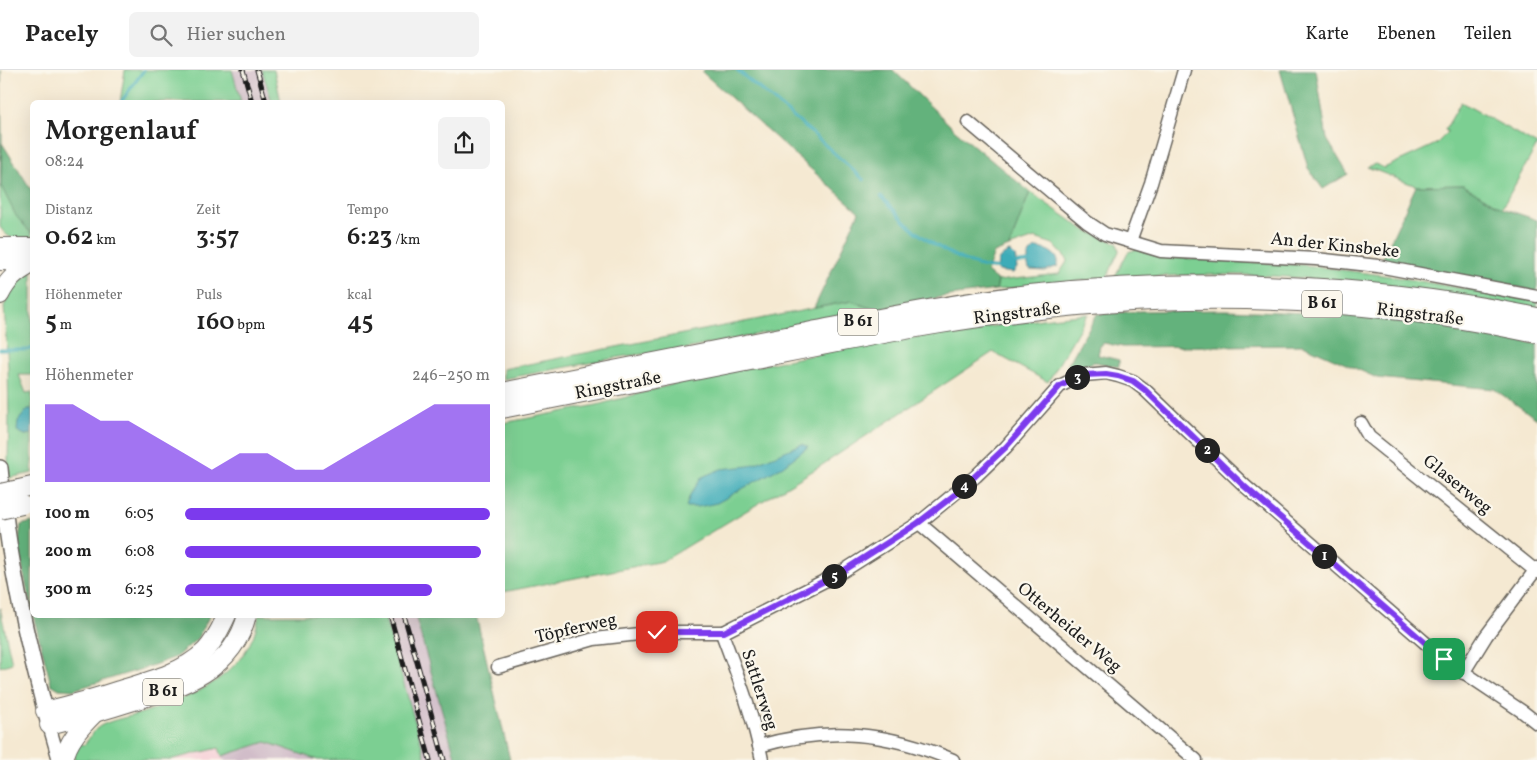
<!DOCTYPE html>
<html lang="de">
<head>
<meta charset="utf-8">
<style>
  :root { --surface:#fff; --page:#f2f2f2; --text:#222; --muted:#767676; --line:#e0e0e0; --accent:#7c3aed }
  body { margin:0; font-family:Vollkorn,serif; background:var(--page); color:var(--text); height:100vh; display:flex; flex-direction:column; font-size:19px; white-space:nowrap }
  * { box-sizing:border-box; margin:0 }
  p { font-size:16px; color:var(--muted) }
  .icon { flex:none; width:28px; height:28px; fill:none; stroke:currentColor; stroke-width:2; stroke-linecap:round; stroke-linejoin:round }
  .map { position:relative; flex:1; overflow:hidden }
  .panel { position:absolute; left:30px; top:30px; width:475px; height:518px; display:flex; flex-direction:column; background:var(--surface); border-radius:8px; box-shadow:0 5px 20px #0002 }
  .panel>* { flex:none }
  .pin { position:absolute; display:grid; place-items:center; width:42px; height:42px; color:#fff; margin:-21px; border-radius:10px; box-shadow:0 2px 8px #0006 }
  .km { position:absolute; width:25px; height:25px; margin:-12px; border-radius:50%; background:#222; color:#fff; font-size:14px; line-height:25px; text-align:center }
  .round { display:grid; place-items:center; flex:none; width:52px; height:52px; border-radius:8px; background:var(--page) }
  .headline { display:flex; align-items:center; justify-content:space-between; height:85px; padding:0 15px }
  h1 { font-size:28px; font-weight:600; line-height:38px }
  .figures { display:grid; grid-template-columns:repeat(3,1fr); gap:8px; height:85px; padding:5px 15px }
  .figures div { display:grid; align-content:center }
  .figures b { font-size:25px; font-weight:600 }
  .figures small { font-size:14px; font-weight:400 }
  .figures p { font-size:14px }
  .chart { height:140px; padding:10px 15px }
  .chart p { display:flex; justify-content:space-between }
  .chart svg { width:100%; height:90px; margin-top:5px; fill:var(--accent); opacity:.7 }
  ul { padding:0 15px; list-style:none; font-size:16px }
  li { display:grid; grid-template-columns:80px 60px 1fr; align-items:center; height:38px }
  li i { height:12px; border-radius:6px; background:var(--accent) }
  header { display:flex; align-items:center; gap:30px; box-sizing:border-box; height:70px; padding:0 25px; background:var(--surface); border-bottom:1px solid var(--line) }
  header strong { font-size:24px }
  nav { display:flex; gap:28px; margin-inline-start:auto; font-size:18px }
  .search { width:350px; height:45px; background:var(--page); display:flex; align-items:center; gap:12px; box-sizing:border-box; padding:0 18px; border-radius:8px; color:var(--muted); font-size:19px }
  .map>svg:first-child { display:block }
  .built { fill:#f6cfd7 }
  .industrial { fill:#d1bdc9 }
  .green { fill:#7bcf92; stroke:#4c7657 }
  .forest { fill:#64b27c; stroke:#40674c }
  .water { fill:#3cacb8; stroke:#2c646a }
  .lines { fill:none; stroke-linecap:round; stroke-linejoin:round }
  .stream { stroke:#3cacb8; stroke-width:3 }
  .minor-casing { stroke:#68645c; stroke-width:15 }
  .major-casing { stroke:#68645c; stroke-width:18 }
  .highway-casing { stroke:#68645c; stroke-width:20 }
  .minor { stroke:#fff; stroke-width:12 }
  .major { stroke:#fff; stroke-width:15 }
  .highway { stroke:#fff; stroke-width:18 }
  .rail-casing { stroke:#1c1c1c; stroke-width:5 }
  .rail { stroke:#fbf7ec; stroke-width:3; stroke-dasharray:9; stroke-linecap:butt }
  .highway-bridge-casing { stroke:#68645c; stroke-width:20; stroke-linecap:butt }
  .highway-bridge { stroke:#fff; stroke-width:18 }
  .route-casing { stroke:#fff; stroke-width:10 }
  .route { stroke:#7c3aed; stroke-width:6 }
  .labels { text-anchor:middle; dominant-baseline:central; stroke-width:4.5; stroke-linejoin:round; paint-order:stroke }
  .shield { fill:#fbf7ec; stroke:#5f5e5a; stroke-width:1 }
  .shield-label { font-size:16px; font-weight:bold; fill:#1c1c1c }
  .street-label { font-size:18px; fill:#1c1c1c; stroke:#fbf7ec }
</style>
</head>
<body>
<header>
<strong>Pacely</strong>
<div class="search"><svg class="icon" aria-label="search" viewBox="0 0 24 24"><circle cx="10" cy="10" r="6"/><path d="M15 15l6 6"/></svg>Hier suchen</div>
<nav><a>Karte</a><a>Ebenen</a><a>Teilen</a></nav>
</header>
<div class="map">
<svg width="1537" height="690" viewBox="0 0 1537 690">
  <rect width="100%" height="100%" fill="#fbf7ec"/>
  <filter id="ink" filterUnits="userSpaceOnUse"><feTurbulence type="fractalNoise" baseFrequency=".02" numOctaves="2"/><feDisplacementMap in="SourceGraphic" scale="10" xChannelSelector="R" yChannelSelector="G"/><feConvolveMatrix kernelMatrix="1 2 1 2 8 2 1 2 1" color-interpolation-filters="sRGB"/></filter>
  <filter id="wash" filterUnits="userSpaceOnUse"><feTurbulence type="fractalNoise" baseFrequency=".0096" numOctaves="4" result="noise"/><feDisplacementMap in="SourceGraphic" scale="20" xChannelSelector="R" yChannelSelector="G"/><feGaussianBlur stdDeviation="1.12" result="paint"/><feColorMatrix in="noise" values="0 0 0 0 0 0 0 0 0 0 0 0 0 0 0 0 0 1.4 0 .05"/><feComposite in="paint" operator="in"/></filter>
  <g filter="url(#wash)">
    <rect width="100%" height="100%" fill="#f5e9d2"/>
    <path class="built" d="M219,678L223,690H169Z"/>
    <g class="industrial">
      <path d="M232,0H262L272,32H241Z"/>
      <path d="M384,545H415L456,690H426Z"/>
      <path d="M266,672L318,690H223L222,686Z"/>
    </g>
    <g class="green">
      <path d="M1,0L2,73L1,116L31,164H32V169C17,169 9,171 0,157Z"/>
      <path d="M125,0H232L241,32H120Z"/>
      <path d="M262,0H274L281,32H272Z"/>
      <path d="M1461,32L1537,75L1502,138L1463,115L1416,116L1367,97L1375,94L1384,98L1436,74L1448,62L1445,60Z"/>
      <path d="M1030,122L1083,159L1117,173L1119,181L1107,208L996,220L998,211L1059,204L1068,190L1053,174L1035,168L1009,177Z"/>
      <path d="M1137,179L1160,187L1304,195L1390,206L1537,231V239C1449,226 1362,211 1273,206C1220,203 1167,206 1114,208L1128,182Z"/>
      <path d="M32,201V305H19L26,323L32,322V339H28L25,365L32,364V403L9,408L8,390L9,348L8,298L4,236L14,215Z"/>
      <path d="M852,231L867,237L889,238L680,280L626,286L503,309V299Z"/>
      <path d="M1088,244L1048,312L993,282L819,397L663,491L503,522V353L597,335L696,308L868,274L1042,249Z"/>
      <path d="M0,538L12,593L0,597Z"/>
      <path d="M259,545H384L426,690H318L266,672L222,686L219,678L169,690H75L74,683L77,672L84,675C89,669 95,658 102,655C114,649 129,647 142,643C193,627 250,605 259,545Z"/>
    </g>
    <g class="forest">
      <path d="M704,0H893L956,61L1030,122L1009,177L994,183L987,202L998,211L996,220L941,227L889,238L867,237L852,231L814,238L859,142L702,2Z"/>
      <path d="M1280,0H1316L1327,69L1348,104L1323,119L1308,98Z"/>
      <path d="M2,73L32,121V164L16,146L1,116Z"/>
      <path d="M1463,115L1502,138L1537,150V221L1381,192L1416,116Z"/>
      <path d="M1226,240L1362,245L1455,257L1537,274V349L1494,319L1377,308L1303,275L1123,277L1104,273L1100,276L1098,285L1119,290V297L1095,292L1070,300L1066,298L1097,244L1141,241Z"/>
      <path d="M32,452V542L18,477L21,455Z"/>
      <path d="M33,545H210L197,569L176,587L145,598L73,620L59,619L51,614Z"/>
      <path d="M415,545H476L510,690H456Z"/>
    </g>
    <g class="water">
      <path d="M1035,178C1045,178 1054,182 1058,190V196L1045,201L1030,200L1028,197V185Z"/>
      <path d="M1009,182L1012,183L1015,186L1017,198L1013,203L998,201C996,190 999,187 1009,182Z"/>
      <path d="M28,339H32V364L25,365L17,361L18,351Z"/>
      <path d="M802,374L808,377L783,396L717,433L698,437H686L690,425L702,407L721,399L749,396Z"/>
    </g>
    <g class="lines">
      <g class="stream">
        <path d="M737,0L812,63L864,110"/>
        <path d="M121,32L144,0"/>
        <path d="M881,126C891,137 902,149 913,159C932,175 975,201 1000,198"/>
        <path d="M1013,194L1028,192"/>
        <path d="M0,280H28L32,278"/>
      </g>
    </g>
  </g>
  <g filter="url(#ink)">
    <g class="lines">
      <g class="minor-casing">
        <g id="minor">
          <path d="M968,52L1087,152L1105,164L1161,181L1316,189L1378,196L1537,226"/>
          <path d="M1130,171L1151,113L1184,0"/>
          <path d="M1361,353L1369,367L1537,502"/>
          <path d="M919,453L1196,690"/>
          <path d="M724,562L723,566C738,606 754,648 762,690"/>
          <path d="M498,597L594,569L657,562H724L840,503L919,453L976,406L1006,377L1060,316L1072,310L1084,305L1106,303L1118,306L1133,311L1145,320L1245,416L1444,589L1523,642L1537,653"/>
          <path d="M1463,603L1486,566L1537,498"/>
          <path d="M49,655L59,690"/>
          <path d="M759,676C828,656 888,662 953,690"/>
        </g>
      </g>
      <g class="major-casing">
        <path id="major" d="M0,398C7,484 26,568 48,651"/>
      </g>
      <g class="highway-casing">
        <g id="highway">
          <path d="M0,177H32"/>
          <path d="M0,191L32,192"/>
          <path d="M0,225C8,209 16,203 32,194"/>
          <path d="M502,322C599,303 695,284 791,265C870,250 950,233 1030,224C1199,206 1370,213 1537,247"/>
          <path d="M502,339C594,321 685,303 776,285C884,263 993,242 1103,234C1248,223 1395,234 1537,264"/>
          <path d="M19,419L32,416"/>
          <path d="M45,641C70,635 95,628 119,620C149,611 182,603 205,581C215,571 221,557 227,545"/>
          <path d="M49,655C78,648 106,640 134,631C183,616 233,601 247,545"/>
          <path d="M64,690C67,672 81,657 94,644"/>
        </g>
      </g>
      <use href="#minor" class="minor"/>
      <use href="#major" class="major"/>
      <use href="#highway" class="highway"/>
      <g class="rail-casing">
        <g id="rail">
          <path d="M243,0L252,32"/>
          <path d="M257,0L266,32"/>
          <path d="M390,545L430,690"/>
          <path d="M404,545L444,690"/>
        </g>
      </g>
      <use href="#rail" class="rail"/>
      <g class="highway-bridge-casing">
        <g id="highway-bridge">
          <path d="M0,423L19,419"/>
          <path d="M0,440L22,435"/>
        </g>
      </g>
      <use href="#highway-bridge" class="highway-bridge"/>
    </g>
  </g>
  <g class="lines" filter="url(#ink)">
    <g class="route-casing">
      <path id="route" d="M657,562H724L840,503L918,453L957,423L1006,377L1060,316L1072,310L1084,305L1106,304L1118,306L1133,311L1145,320L1244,416L1444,589"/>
    </g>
    <use href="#route" class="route"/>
  </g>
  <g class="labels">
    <g class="shield">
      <rect x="1302" y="220.5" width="40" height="27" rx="4"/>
      <rect x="838" y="238.5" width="40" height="27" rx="4"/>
      <rect x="143" y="608.5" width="40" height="27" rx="4"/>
    </g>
    <g class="shield-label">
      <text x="1322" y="234">B 61</text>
      <text x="858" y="252">B 61</text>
      <text x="163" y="622">B 61</text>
    </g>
    <g class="street-label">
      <text transform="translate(1335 176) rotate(6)">An der Kinsbeke</text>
      <text transform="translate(1017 244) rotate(-7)">Ringstraße</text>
      <text transform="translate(1420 245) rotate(7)">Ringstraße</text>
      <text transform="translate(618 316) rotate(-11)">Ringstraße</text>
      <text transform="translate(1457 415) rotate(39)">Glaserweg</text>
      <text transform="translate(1069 558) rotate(40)">Otterheider Weg</text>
      <text transform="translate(576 559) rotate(-13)">Töpferweg</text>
      <text transform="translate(759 620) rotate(72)">Sattlerweg</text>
    </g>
  </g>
</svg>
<div class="pin" style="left:1444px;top:589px;background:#1e9e55"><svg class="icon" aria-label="arrive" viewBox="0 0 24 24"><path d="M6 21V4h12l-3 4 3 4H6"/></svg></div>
<div class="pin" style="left:657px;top:562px;background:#d93025"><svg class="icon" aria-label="check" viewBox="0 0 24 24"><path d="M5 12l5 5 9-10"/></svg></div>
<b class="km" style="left:1324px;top:486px">1</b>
<b class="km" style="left:1207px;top:380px">2</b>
<b class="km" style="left:1077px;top:307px">3</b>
<b class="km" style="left:964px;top:416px">4</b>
<b class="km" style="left:834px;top:506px">5</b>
<section class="panel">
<div class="headline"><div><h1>Morgenlauf</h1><p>08:24</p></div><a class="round"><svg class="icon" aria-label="share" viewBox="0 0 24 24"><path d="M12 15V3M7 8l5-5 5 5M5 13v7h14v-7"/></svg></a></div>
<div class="figures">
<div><p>Distanz</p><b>0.62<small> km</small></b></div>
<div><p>Zeit</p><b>3:57</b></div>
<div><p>Tempo</p><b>6:23<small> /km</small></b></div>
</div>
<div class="figures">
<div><p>Höhenmeter</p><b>5<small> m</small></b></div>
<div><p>Puls</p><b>160<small> bpm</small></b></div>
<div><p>kcal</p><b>45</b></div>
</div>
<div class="chart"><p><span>Höhenmeter</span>246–250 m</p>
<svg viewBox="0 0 160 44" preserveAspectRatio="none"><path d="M0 44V6L10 6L20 14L30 14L40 22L50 30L60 38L70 30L80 30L90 38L100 38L110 30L120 22L130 14L140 6L150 6L160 6V44z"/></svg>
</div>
<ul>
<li><b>100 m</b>6:05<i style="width:100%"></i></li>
<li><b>200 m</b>6:08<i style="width:97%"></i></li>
<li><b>300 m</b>6:25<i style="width:81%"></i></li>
</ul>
</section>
</div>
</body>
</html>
